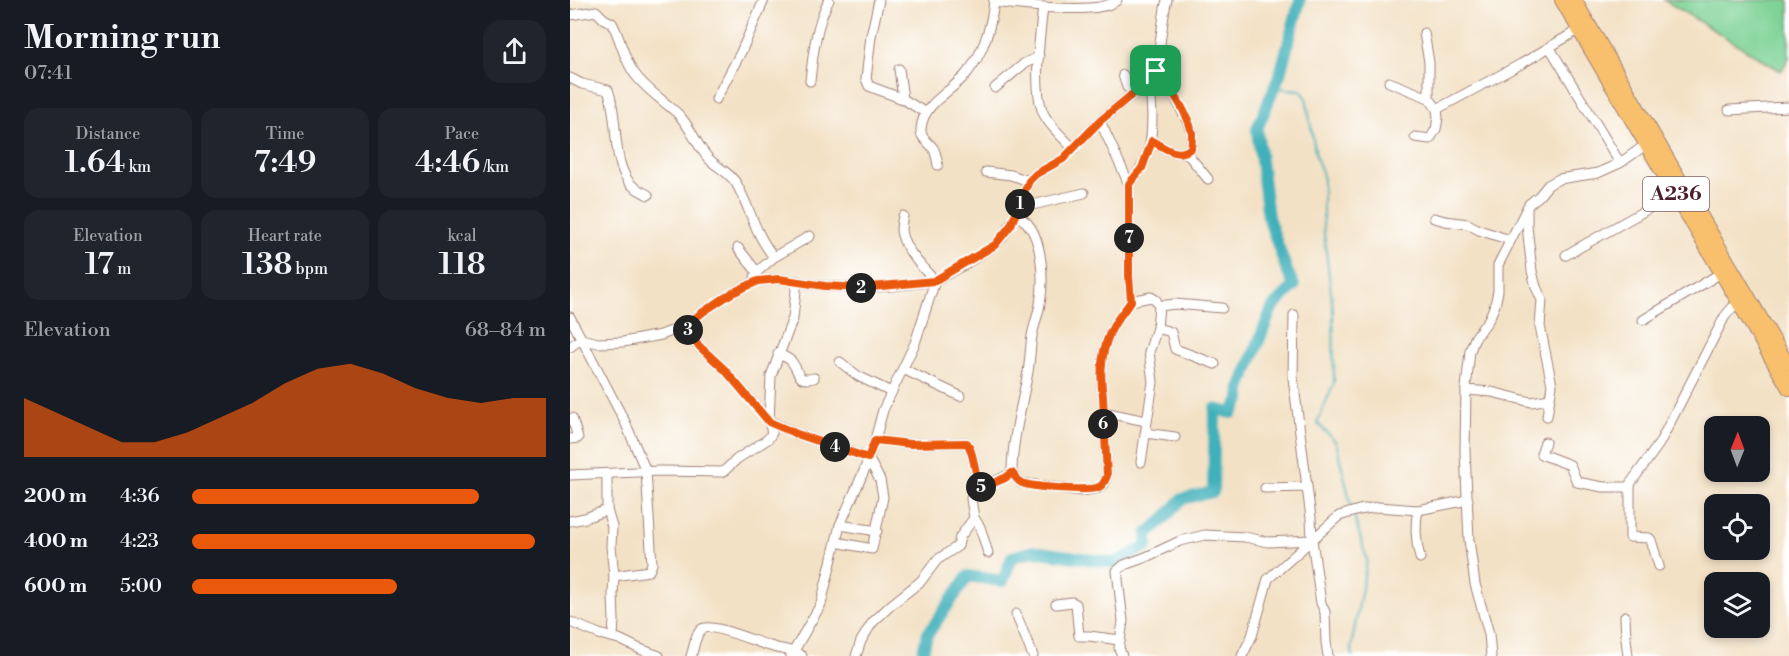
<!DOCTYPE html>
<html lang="en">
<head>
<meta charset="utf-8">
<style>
  :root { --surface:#171b24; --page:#20242c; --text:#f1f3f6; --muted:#9ea1a6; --accent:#ea580c }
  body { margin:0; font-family:"Libre Bodoni",serif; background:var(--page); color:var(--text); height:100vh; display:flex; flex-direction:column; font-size:22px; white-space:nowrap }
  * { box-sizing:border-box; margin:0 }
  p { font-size:20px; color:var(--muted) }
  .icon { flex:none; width:33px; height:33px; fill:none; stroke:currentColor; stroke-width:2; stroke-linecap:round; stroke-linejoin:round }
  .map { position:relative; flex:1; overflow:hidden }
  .details { display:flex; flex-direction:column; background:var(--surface); width:570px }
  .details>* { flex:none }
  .needle { width:39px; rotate:1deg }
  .tools { position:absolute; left:1134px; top:416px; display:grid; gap:12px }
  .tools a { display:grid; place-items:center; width:66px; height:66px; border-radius:12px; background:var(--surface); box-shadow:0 3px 9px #0003; font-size:30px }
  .pin { position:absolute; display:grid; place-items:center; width:51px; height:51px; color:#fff; margin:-26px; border-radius:12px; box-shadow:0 3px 9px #0006 }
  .km { position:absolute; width:30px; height:30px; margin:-15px; border-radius:50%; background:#222; color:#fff; font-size:16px; line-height:30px; text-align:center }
  .round { display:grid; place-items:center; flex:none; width:63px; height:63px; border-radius:18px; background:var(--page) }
  .head { display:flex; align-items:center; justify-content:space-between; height:102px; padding:0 24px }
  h1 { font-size:33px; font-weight:600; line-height:45px }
  .stats { display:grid; grid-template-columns:repeat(3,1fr); gap:9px; height:102px; padding:6px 24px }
  .stats div { display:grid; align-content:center; border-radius:15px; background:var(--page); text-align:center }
  .stats b { font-size:30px; font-weight:600 }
  .stats small { font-size:16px; font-weight:400 }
  .stats p { font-size:16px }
  .chart { height:168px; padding:12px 24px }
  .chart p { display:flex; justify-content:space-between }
  .chart svg { width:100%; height:108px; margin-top:6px; fill:var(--accent); opacity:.7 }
  ul { padding:0 24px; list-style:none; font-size:20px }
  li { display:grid; grid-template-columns:96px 72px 1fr; align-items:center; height:45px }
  li i { height:15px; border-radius:8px; background:var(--accent) }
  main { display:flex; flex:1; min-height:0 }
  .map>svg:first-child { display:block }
  .green { fill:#7fd396; stroke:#647960; stroke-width:1.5 }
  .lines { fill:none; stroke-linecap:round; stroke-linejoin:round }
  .stream { stroke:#40b0ba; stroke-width:2 }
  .river { stroke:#40b0ba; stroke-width:12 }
  .minor-casing { stroke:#9e8078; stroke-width:11 }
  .highway-casing { stroke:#9e8078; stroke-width:16 }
  .minor { stroke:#fff; stroke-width:9 }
  .highway { stroke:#f8bf6c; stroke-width:14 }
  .route-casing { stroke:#fff; stroke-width:12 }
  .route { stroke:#ea580c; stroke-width:8 }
  .labels { text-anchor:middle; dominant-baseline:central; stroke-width:6; stroke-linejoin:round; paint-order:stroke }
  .shield { fill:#fff; stroke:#80626b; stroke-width:1.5 }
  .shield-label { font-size:20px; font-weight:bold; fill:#4a1f2b }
</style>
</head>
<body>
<main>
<section class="details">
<div class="head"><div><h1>Morning run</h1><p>07:41</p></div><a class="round"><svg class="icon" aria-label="share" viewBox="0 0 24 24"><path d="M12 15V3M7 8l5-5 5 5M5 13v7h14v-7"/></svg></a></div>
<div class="stats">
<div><p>Distance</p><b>1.64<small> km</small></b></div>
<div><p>Time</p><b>7:49</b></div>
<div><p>Pace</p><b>4:46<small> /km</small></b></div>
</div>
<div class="stats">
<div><p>Elevation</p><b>17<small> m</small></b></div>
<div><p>Heart rate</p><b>138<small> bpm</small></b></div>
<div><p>kcal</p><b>118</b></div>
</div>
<div class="chart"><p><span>Elevation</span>68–84 m</p>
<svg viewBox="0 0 160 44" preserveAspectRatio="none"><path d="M0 44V20L10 26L20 32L30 38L40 38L50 34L60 28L70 22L80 14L90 8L100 6L110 10L120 16L130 20L140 22L150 20L160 20V44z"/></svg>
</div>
<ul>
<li><b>200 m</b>4:36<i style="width:81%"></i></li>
<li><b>400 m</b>4:23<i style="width:97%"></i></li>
<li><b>600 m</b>5:00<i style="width:58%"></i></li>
</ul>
</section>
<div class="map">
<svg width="1219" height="656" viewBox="0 0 1219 656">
  <rect width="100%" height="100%" fill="#fff"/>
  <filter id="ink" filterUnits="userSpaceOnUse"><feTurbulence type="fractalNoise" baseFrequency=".0167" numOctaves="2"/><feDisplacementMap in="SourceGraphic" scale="12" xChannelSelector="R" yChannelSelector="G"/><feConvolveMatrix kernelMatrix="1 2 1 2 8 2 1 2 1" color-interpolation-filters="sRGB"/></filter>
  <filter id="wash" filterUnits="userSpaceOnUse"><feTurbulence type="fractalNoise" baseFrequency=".008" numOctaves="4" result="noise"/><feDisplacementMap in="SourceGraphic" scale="24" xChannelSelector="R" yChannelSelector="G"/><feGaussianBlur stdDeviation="1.35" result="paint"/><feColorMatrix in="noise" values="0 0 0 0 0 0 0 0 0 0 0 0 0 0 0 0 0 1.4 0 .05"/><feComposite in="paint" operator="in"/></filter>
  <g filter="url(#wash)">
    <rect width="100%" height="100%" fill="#f3e1c5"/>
    <path class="green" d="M1094,0H1219V58L1211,71Z"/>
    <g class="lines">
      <g class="stream">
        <path d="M705,86L716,89L731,90L736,97L746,157L753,175V225L763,310L764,383L747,423L766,442L782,510"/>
        <path d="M783,656L781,648L797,560L784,516"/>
      </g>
      <path class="river" d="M352,656L357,635L398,576L433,581L442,557L464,551L545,563L577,546V534L593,520L612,499L643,492L645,409L662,413L670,400L671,386L702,308L724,286L717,271L698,217L687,129L710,74L730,0"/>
    </g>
  </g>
  <g filter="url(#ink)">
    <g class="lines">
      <g class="minor-casing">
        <g id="minor">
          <path d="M309,0L301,36L296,79L299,86L333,99L356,113"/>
          <path d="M424,2C449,5 531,16 547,0"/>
          <path d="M473,7C470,34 461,96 476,118C483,129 494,139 504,149"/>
          <path d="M0,15L26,11L34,19L42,23C51,39 53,58 64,73C76,90 93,100 108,114C121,127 126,145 139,159C148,168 159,172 166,183C180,207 185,235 204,257L187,272L185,277L187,281"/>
          <path d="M980,48L1050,163"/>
          <path d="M329,69L333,99"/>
          <path d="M553,75L557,87L564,93"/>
          <path d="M0,78L12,84L38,90C49,118 41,158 59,182C63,188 71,191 78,195"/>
          <path d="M240,81C243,54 246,24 259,0"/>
          <path d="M819,82L859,98"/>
          <path d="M425,88L455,63L469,57"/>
          <path d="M146,99L171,52L194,0"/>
          <path d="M867,109L951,64L1010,29"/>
          <path d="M1159,110L1219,107"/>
          <path d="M845,137L860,139L866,129L868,118L867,109L859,98V62L854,33"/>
          <path d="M582,141C595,148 608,159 621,148L622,132L617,121L597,81L586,71"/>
          <path d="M616,152L638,179"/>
          <path d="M368,165C367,160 366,152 363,148C358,141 350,138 351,129C353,102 382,92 397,73C413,54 422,25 424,0"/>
          <path d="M416,172L441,175L459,181"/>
          <path d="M559,184C580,160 582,145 582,114C581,102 582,93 577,82"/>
          <path d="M449,208L514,193"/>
          <path d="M957,210V226L962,271L966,287L972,300L970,326L982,385L977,416"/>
          <path d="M864,218L875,221L898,224L909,230L940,240"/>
          <path d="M168,248L187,272"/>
          <path d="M996,255L1106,193"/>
          <path d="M204,257L240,236"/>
          <path d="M561,301L581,297L586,300L589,306L587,328L579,352L583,382L571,462"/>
          <path d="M589,306L605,304L652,308"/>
          <path d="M724,315L723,378L741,518L742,540L751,603L755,612L756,642L758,656"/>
          <path d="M0,317L55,422L76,471L82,564L79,571L44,576"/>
          <path d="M1073,320L1151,273"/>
          <path d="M115,326L129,346L155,370L199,421L227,434L298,458L310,480L313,497L302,549L266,542"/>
          <path d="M587,328L601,332L605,349L645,364"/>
          <path d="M0,347L11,339L28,343L53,342L91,335L115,326L133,312L162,293L187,281L209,279L255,286L291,288L322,286L365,281L394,265L425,245L433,236L446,215L459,181L466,174L493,159L530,121L577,82L586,71L595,8L597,0"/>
          <path d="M208,354C213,356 219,358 222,362C231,374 226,382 244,378"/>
          <path d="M270,362L288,376L321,392"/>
          <path d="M333,369L390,396"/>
          <path d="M896,390L922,392L961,402L980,399"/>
          <path d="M533,412L576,421"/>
          <path d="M575,433L605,437"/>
          <path d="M0,439L8,438L2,418"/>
          <path d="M305,440L341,444L397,443C405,453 403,473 412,488"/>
          <path d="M975,442L971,454L1000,465L1007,482L1033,487H1060"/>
          <path d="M442,473L451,483L512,491L529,488L534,484L537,476L533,396C529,374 532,344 544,325C549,316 556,309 561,301L559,276V184L530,121"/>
          <path d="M37,474V510L42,527L41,546L44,576L43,595L44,620L43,637"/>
          <path d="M0,475L90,471L153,472L167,459L198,439L202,433L199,421L201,376L223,318L227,281"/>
          <path d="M695,488L737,487"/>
          <path d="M848,510C844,527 846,542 850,558"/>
          <path d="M404,518L410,527L418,553"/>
          <path d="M0,521L15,518L37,510"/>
          <path d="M270,525L307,531"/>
          <path d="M1089,566L1081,540L1079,538L1060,537V484L1089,444L1155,316L1162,308L1172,301"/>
          <path d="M486,604L502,602L506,604L509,636H519L550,640"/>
          <path d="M446,614L463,656"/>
          <path d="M1055,616L1056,639L1058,656"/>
          <path d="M0,622L29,634L49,639L70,649L89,656"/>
          <path d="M121,656C124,649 125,634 132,629C141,622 188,643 200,646C211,650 222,649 232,656"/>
          <path d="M221,656L251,604L270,525L294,471L305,440L313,410L345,343L365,281C354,269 332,247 331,230C331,225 332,220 333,216"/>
          <path d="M286,656L291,641L302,623L321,605L351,581L367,560L388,546L390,537L404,518L401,499L402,495L412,488L442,473C442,441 451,409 457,377C460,364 460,349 462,336C464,325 468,315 470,304C474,282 473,241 457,223C454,220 449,217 446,215"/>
          <path d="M552,656L549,648L553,621L547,571L554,565L576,557L610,541L635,535L675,537L698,542L742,540"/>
          <path d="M672,656L682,636L698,579L769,516L789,510L808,507L848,510L898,500"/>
          <path d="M921,656L919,634L905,584L899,540L895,451L896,388L900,351L905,338L919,319L925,305L928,291V265L959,204L969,196L978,185L989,179L1028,173L1050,163L1077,144"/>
        </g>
      </g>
      <g class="highway-casing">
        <g id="highway">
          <path d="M992,0L1219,388"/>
          <path d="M1004,0L1219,367"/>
        </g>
      </g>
      <use href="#minor" class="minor"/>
      <use href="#highway" class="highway"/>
    </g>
  </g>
  <g class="lines" filter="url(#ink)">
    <g class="route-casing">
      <path id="route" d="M586,71C599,83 619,116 622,133C622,138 622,143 621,148C608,159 595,148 582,141L572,168L559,184V276L561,301C556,309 549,316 544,325C532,345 529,373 533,396L537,476C535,480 534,485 529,487C521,492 462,487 452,483C448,481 445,477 442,473L435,478L412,488C403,474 405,453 397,443L340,444L305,440L298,458L227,434L199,422L155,370L129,346L115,326L133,312L162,293L188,281L209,279L255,286L291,288L364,281L425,245L441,225L459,181L466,174L493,159L530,121L577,82Z"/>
    </g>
    <use href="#route" class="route"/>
  </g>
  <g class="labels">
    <rect class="shield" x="1073" y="177" width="66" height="34" rx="4.5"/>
    <g class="shield-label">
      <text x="1106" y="194">A236</text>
    </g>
  </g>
</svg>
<div class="tools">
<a><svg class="needle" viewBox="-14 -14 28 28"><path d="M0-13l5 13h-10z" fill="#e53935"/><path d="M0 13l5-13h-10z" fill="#9ea1a6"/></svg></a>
<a><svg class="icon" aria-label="locate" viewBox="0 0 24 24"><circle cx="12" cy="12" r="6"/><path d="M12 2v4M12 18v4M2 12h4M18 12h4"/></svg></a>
<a><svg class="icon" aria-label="layers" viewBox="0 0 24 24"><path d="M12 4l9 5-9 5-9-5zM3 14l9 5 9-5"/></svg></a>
</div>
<div class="pin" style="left:586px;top:71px;background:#1e9e55"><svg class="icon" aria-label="arrive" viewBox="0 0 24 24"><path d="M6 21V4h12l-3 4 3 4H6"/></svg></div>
<b class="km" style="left:450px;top:204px">1</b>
<b class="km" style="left:291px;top:288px">2</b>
<b class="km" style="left:118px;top:330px">3</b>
<b class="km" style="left:265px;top:447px">4</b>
<b class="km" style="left:411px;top:487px">5</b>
<b class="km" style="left:533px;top:424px">6</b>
<b class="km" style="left:559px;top:238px">7</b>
</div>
</main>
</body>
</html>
